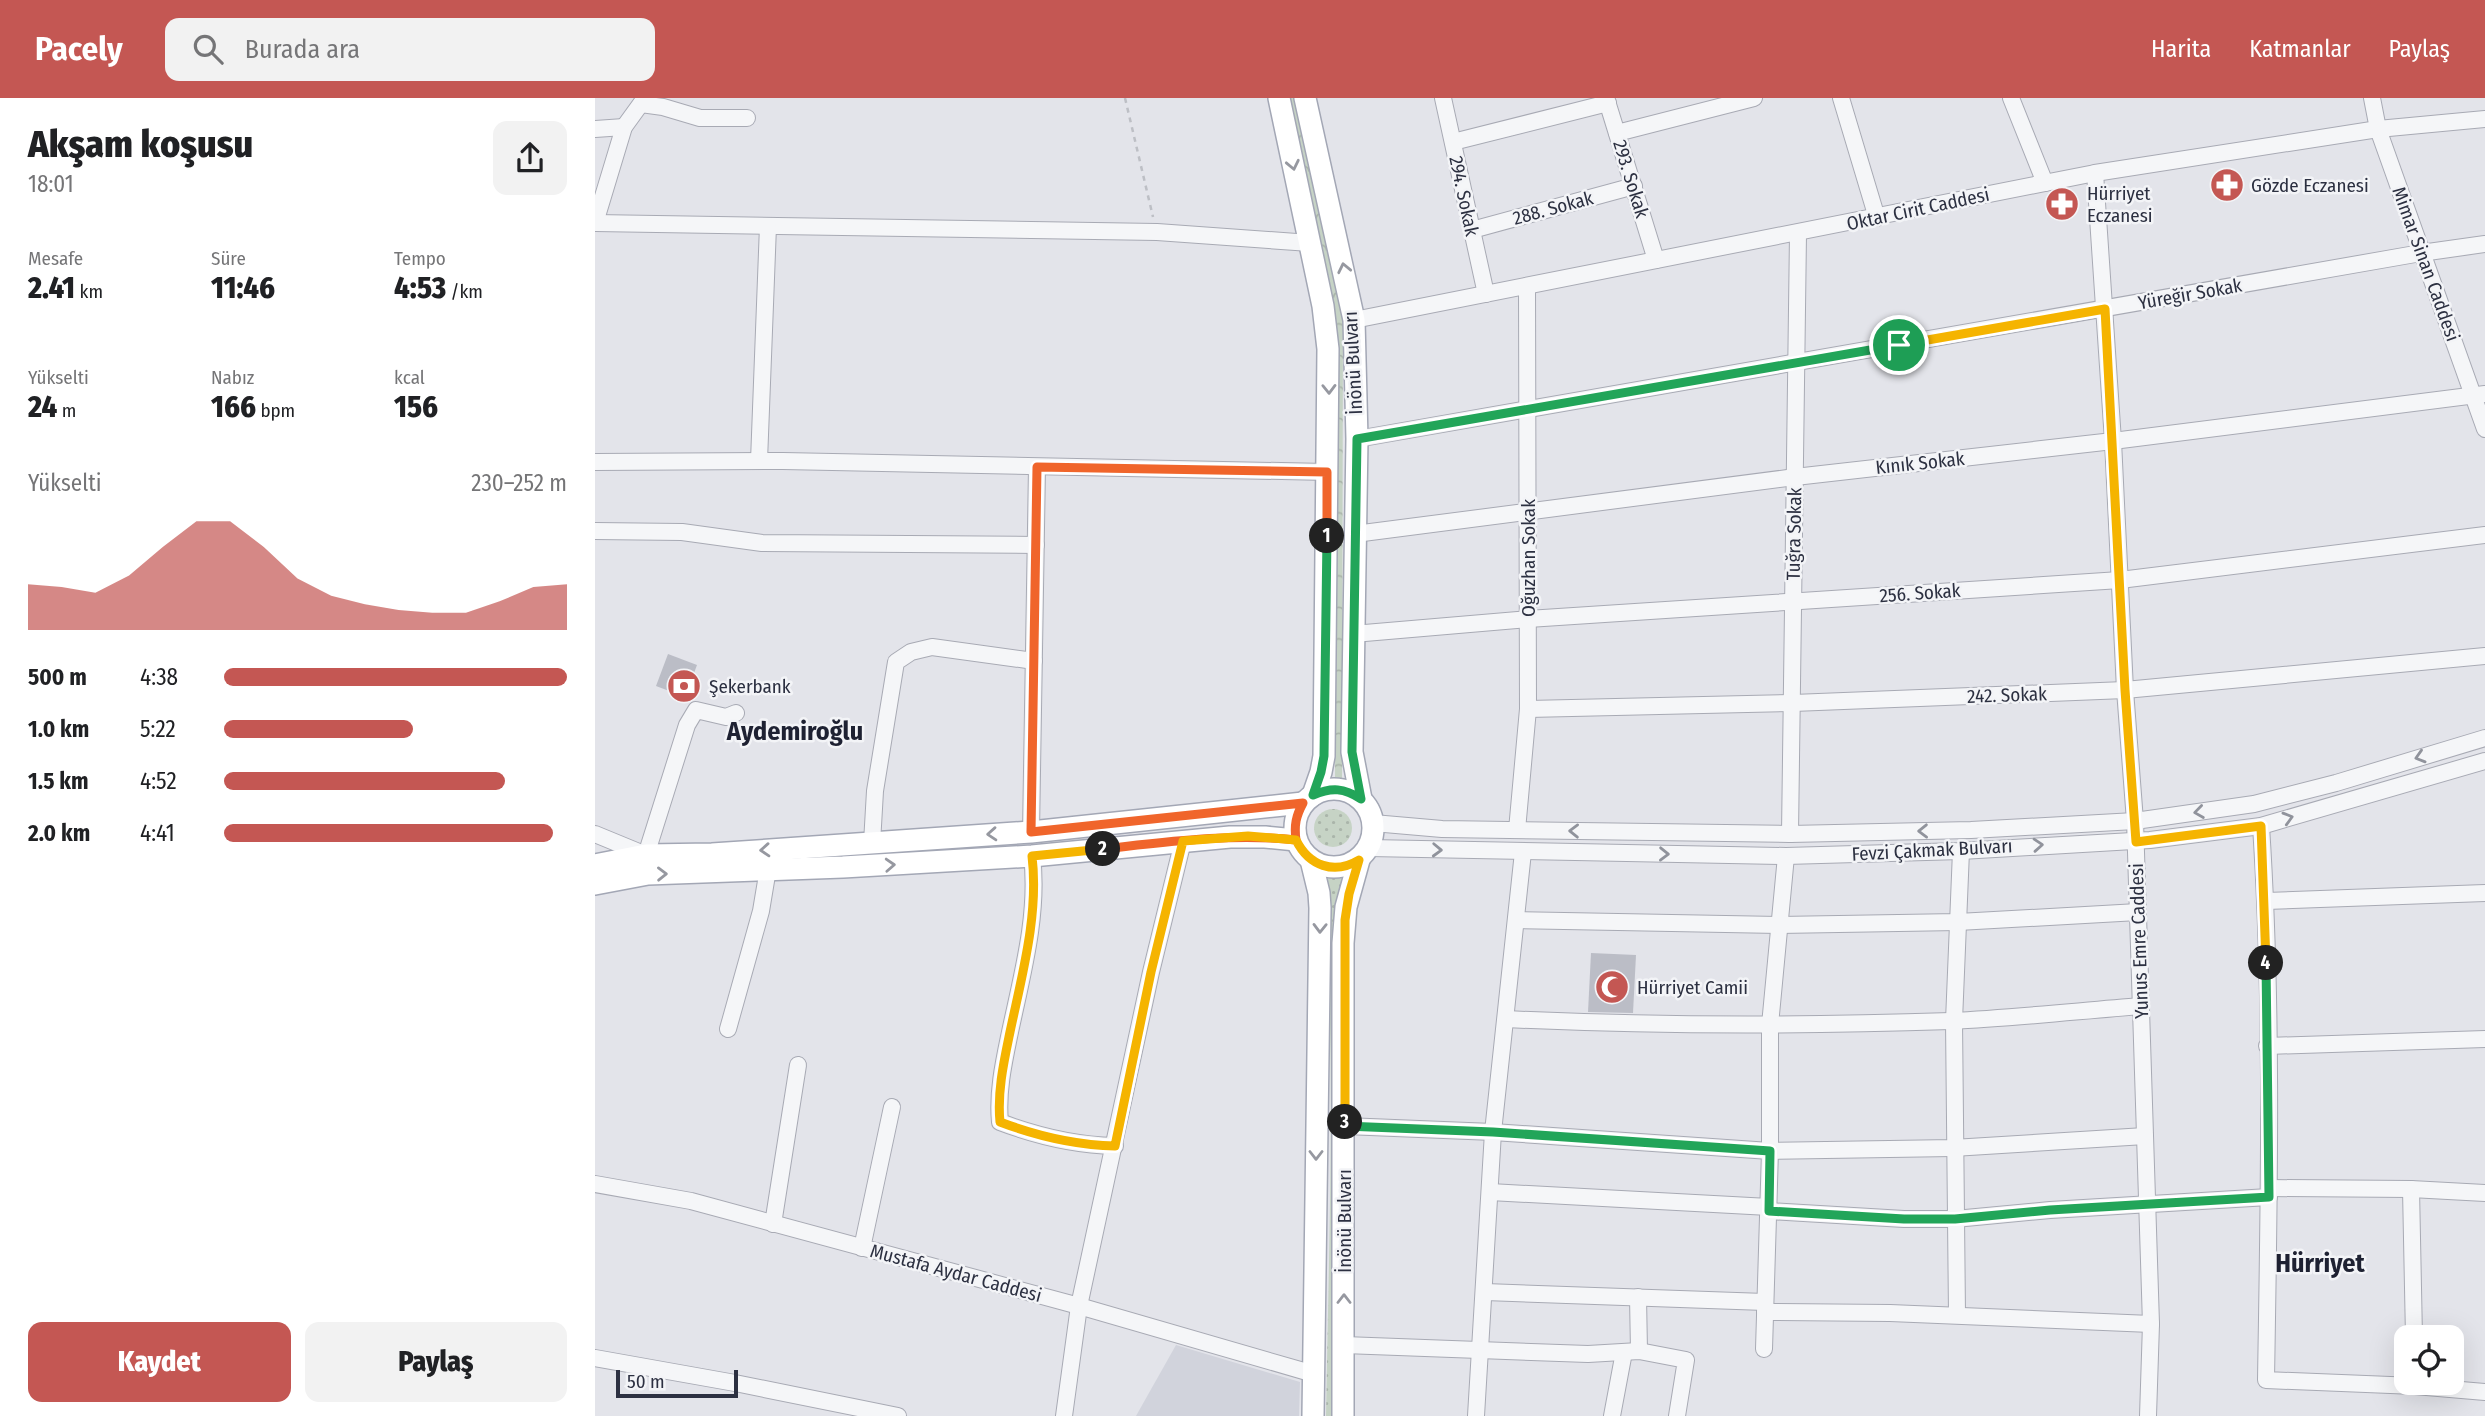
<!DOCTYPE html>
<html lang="tr">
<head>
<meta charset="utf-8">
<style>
  :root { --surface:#fff; --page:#f2f2f2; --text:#202124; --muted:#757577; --accent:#c45753 }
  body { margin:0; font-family:"Fira Sans Condensed",sans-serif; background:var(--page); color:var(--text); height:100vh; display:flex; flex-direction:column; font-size:26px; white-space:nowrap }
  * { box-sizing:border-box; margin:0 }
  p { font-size:23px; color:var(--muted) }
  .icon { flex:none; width:38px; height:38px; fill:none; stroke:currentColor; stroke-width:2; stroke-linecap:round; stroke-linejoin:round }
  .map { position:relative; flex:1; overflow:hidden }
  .sheet { display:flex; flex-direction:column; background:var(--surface); width:595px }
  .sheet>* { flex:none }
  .tools { position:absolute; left:1799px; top:1227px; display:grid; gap:14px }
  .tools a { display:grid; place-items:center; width:70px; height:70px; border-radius:14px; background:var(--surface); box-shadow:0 7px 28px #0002; font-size:35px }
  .scale { position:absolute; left:21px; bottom:18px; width:122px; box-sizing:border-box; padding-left:7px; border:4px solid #2c3041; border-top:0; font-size:19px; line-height:24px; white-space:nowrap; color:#2c3041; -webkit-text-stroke:5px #f3f4f7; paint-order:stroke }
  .pin { position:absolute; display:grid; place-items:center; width:60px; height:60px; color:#fff; margin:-30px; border:4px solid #fff; border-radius:50%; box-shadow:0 2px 7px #0007 }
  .km { position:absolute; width:35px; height:35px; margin:-18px; border-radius:50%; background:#222; color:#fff; font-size:19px; line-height:35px; text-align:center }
  .round { display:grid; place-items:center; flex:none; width:74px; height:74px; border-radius:14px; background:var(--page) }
  .summary { display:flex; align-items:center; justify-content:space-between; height:119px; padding:0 28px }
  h1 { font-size:38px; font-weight:800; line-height:52px }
  .figures { display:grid; grid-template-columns:repeat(3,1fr); gap:10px; height:119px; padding:7px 28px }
  .figures div { display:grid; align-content:center }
  .figures b { font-size:30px; font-weight:800 }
  .figures small { font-size:19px; font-weight:400 }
  .figures p { font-size:19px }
  .chart { height:196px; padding:14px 28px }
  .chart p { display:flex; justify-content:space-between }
  .chart svg { width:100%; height:126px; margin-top:7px; fill:var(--accent); opacity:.7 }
  .primary-button { display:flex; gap:14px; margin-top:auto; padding:14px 28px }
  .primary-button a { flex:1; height:80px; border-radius:14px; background:var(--accent); color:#fff; font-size:28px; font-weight:800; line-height:80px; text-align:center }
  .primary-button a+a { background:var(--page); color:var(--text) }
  ul { padding:0 28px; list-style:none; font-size:23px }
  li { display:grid; grid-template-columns:112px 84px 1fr; align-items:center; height:52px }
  li i { height:18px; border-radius:9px; background:var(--accent) }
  header { display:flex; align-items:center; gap:42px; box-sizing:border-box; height:98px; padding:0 35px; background:var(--accent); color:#fff }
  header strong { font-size:33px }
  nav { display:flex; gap:38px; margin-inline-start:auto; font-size:24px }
  .search { width:490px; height:63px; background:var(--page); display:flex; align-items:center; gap:18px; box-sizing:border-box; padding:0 24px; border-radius:14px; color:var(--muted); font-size:26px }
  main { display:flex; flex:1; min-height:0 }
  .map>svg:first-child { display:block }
  .built { fill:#d1d3dc }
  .grass { fill:url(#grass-dots) }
  .forest { fill:url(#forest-crowns) }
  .building { fill:#bbbdc6 }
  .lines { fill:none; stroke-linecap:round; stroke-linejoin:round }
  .minor-casing { stroke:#a8aab4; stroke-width:18 }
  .major-casing { stroke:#a3a7b5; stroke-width:24 }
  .path { stroke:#bdbfc5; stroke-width:2.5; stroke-dasharray:5 5; stroke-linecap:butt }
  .minor { stroke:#f5f6f8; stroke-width:16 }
  .major { stroke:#fff; stroke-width:21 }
  .oneway { stroke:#9698a0 }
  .oneway2 { stroke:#90939c }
  .split-1-casing { stroke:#fff; stroke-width:14 }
  .split-2-casing { stroke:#fff; stroke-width:14 }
  .split-3-casing { stroke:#fff; stroke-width:14 }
  .split-4-casing { stroke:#fff; stroke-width:14 }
  .split-5-casing { stroke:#fff; stroke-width:14 }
  .split-1 { stroke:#22a559; stroke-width:9 }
  .split-2 { stroke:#f0652b; stroke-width:9 }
  .split-3 { stroke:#f5b400; stroke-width:9 }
  .split-4 { stroke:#22a559; stroke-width:9 }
  .split-5 { stroke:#f5b400; stroke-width:9 }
  .labels { text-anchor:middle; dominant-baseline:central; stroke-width:5; stroke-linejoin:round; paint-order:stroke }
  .street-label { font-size:19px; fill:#2c3041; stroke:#f3f4f7 }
  .poi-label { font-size:19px; fill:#2c3041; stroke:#f3f4f7; text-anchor:start }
  .district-label { font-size:26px; font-weight:bold; fill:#1e2132; stroke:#f3f4f7 }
</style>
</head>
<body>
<header>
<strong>Pacely</strong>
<div class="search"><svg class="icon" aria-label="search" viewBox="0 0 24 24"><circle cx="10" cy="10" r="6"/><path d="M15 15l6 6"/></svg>Burada ara</div>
<nav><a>Harita</a><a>Katmanlar</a><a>Paylaş</a></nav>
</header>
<main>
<section class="sheet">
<div class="summary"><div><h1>Akşam koşusu</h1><p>18:01</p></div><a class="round"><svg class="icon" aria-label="share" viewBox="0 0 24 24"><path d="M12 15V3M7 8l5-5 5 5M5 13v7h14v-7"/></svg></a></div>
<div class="figures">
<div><p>Mesafe</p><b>2.41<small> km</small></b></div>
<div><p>Süre</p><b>11:46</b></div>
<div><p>Tempo</p><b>4:53<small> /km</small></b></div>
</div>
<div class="figures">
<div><p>Yükselti</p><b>24<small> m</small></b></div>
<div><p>Nabız</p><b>166<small> bpm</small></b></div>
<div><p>kcal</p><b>156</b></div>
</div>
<div class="chart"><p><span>Yükselti</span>230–252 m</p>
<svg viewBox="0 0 160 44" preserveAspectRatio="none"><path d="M0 44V28L10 29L20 31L30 25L40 15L50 6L60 6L70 15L80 26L90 32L100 35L110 37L120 38L130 38L140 34L150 29L160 28V44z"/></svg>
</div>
<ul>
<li><b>500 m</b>4:38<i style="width:100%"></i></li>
<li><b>1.0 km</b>5:22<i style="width:55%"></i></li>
<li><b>1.5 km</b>4:52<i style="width:82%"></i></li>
<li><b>2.0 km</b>4:41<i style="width:96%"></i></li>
</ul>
<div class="primary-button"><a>Kaydet</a><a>Paylaş</a></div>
</section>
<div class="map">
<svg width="1890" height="1318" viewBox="0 0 1890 1318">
  <defs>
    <pattern id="grass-dots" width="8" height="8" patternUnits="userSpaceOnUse" patternTransform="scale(1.75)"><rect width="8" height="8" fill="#c6d3c5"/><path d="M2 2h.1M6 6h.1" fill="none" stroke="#aab5aa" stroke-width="1.8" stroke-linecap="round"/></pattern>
    <pattern id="forest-crowns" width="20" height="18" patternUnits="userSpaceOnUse" patternTransform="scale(1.75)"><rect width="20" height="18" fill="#c6d3c5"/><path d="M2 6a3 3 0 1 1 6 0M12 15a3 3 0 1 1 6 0" fill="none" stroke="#aab5aa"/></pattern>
  </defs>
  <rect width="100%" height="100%" fill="#e3e4ea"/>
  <path class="built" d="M581,1247L705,1284L704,1318H541Z"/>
  <g class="grass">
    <circle cx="738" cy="730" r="19"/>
    <path d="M750,780L745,791L741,816L737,1318H731C734,1139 741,960 729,781Z"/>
  </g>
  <path class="forest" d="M693,0H700L748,218L747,682H740L742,238L737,195Z"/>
  <g class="building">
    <path d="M73,556L102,567L90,599L61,588Z"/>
    <path d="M996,855L1041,857L1038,915L993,914Z"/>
  </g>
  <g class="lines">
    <g class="minor-casing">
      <g id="minor">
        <path d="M848,0L891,196"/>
        <path d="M1011,0L1061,162"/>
        <path d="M1246,0L1282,120"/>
        <path d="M1416,0L1450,85"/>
        <path d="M1777,0L1783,31L1890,331"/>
        <path d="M46,6L68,9L105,20H152"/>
        <path d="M0,31L29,29"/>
        <path d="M1022,35L1159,0"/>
        <path d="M858,44L1013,5"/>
        <path d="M1500,75L1518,343L1530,592L1540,723L1556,1226L1553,1318"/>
        <path d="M0,125L562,134L715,145"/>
        <path d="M0,125L29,29L50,0"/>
        <path d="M877,132L1039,88"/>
        <path d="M759,222L1500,75L1783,31L1890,21"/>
        <path d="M762,341L1826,155L1890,146"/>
        <path d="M164,363L173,128"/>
        <path d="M0,364L188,363L732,374"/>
        <path d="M0,433L87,434L167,445L441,447"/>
        <path d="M760,436L1200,379L1518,343L1890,296"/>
        <path d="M758,536L933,521L1525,482L1890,437"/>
        <path d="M933,611L1198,605L1530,592L1890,558"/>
        <path d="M778,725L847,731L1195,736L1376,732L1540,723L1659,706L1741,685L1890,640"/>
        <path d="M1666,728C1678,912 1674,1098 1671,1282L1820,1288L1890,1294"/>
        <path d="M922,732L933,611L932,188"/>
        <path d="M436,734L442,369"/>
        <path d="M0,736L51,757L92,627L101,612L131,619L141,615"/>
        <path d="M1195,736L1203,136"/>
        <path d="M277,745L280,693L301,564L316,554L337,549L439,563"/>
        <path d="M774,750L1191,758L1366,753L1555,742L1666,728L1890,663"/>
        <path d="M437,758C444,816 427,877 415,934C409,963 402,994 405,1024C442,1038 481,1047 520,1048"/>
        <path d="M1671,803L1890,795"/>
        <path d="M921,822L1184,827L1363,824L1543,814"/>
        <path d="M911,921C1060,928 1207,928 1356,923C1419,920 1483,913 1546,908"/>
        <path d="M133,931L166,813L173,771"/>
        <path d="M1672,948L1890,941"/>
        <path d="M750,1028L898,1034L1175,1053L1358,1050L1550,1038"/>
        <path d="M0,1086L96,1103L484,1208L719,1276"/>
        <path d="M1674,1090L1816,1091L1890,1095"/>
        <path d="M1816,1091L1819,1239"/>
        <path d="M895,1094L1174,1109"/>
        <path d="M1174,1113L1309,1121H1360L1455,1112L1674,1099"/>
        <path d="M178,1126L203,967"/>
        <path d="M267,1150L297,1009"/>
        <path d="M890,1194L1170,1204"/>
        <path d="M1043,1199L1044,1253"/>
        <path d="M1170,1214L1295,1215L1556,1226"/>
        <path d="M1362,1217L1359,923L1366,753"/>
        <path d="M749,1247L993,1256L1044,1253L1091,1262L1082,1318"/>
        <path d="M1169,1251L1175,1053V927L1191,758"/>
        <path d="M0,1260L140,1285L303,1318"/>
        <path d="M469,1318L484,1208L556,874L588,743"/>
        <path d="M881,1318L898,1034L928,754"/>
        <path d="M1017,1318L1029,1254"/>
      </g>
    </g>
    <g class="major-casing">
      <g id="major">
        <path d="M684,0L728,208L733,251L729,658L726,674L718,697"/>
        <path d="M710,0L759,222L762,341L757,654L766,701"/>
        <circle cx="739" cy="730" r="39"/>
        <path d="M716,762L724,795L725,810L718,1318"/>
        <path d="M0,767L51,757L117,756L436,734L708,705"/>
        <path d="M0,786L53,776L248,769L437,758L635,739H670L701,742"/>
        <path d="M748,1318V845L751,809L764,762"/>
      </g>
    </g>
    <path class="path" d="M530,0L558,119"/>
    <use href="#minor" class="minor"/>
    <use href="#major" class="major"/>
  </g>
  <defs><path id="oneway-chevron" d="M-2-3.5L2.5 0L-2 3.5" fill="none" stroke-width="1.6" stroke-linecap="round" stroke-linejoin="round" transform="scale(1.75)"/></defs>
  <g class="oneway">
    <use href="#oneway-chevron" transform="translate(698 67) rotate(78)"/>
    <use href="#oneway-chevron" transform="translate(749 170) rotate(-102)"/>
    <use href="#oneway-chevron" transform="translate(734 291) rotate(89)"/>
    <use href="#oneway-chevron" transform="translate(397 736) rotate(176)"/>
    <use href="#oneway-chevron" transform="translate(170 752) rotate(176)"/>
    <use href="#oneway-chevron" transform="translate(295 767) rotate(-3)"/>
    <use href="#oneway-chevron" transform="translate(67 776) rotate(-1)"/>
    <use href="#oneway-chevron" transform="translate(725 830) rotate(91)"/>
    <use href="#oneway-chevron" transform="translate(721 1057) rotate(90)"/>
    <use href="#oneway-chevron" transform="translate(749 1201) rotate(-90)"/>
  </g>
  <g class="oneway2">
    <use href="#oneway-chevron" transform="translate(1825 659) rotate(163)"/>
    <use href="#oneway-chevron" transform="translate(1604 714) rotate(172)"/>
    <use href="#oneway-chevron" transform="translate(1693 720) rotate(-16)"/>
    <use href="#oneway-chevron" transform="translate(979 733) rotate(-179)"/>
    <use href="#oneway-chevron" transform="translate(1328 733) rotate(179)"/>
    <use href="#oneway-chevron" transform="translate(1443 747) rotate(-4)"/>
    <use href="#oneway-chevron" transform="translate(842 752) rotate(2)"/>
    <use href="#oneway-chevron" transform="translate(1069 756) rotate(1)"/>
  </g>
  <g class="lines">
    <g class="split-1-casing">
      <path id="split-1" d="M732,438L729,658L726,674L718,697C737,689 749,690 766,701L757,654L762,341L1304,247"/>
    </g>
    <g class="split-2-casing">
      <path id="split-2" d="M508,751C572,744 637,735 701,742C699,727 701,718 708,705L436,734L442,369L732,374V438"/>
    </g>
    <g class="split-3-casing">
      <path id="split-3" d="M508,751L437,758C444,816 427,877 415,934C409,963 402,994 405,1024C442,1038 481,1047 520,1048L556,874L588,743L653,738L701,742C714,768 739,777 764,762L754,796L750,822V1024"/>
    </g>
    <g class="split-4-casing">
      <path id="split-4" d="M750,1024V1028L898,1034L1175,1053L1174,1113L1309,1121H1360L1455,1112L1674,1099L1671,865"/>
    </g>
    <g class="split-5-casing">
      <path id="split-5" d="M1304,247L1510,211L1530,592L1541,744L1666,728L1671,865"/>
    </g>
    <use href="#split-1" class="split-1"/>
    <use href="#split-2" class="split-2"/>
    <use href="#split-3" class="split-3"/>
    <use href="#split-4" class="split-4"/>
    <use href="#split-5" class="split-5"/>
  </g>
  <defs>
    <g id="pharmacy-disc" transform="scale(1.75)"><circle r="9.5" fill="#c45753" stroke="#f3f4f7"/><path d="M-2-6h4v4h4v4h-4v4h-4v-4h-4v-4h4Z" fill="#fff"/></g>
    <g id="bank-disc" transform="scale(1.75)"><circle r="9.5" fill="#c45753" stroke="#f3f4f7"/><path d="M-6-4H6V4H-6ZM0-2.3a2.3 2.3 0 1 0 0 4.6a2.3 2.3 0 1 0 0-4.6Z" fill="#fff"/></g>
    <g id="mosque-disc" transform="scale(1.75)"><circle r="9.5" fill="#c45753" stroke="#f3f4f7"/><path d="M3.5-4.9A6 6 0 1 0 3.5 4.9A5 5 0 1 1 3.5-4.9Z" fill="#fff"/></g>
  </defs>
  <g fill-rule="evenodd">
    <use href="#pharmacy-disc" x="1632" y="87"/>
    <use href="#pharmacy-disc" x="1467" y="106"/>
    <use href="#bank-disc" x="89" y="588"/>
    <use href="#mosque-disc" x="1017" y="889"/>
  </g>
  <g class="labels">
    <g class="street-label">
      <text transform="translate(1036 81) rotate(73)">293. Sokak</text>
      <text transform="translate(869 98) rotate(78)">294. Sokak</text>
      <text transform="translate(958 110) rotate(-15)">288. Sokak</text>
      <text transform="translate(1323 111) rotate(-12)">Oktar Cirit Caddesi</text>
      <text transform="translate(1831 166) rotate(70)">Mimar Sinan Caddesi</text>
      <text transform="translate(1595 196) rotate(-10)">Yüreğir Sokak</text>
      <text transform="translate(758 265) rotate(-93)">İnönü Bulvarı</text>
      <text transform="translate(1325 365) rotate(-6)">Kınık Sokak</text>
      <text transform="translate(1199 436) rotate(-89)">Tuğra Sokak</text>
      <text transform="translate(933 460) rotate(-90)">Oğuzhan Sokak</text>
      <text transform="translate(1325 495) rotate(-4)">256. Sokak</text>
      <text transform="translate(1412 597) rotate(-2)">242. Sokak</text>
      <text transform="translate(1337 752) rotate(-3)">Fevzi Çakmak Bulvarı</text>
      <text transform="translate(1544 843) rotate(-92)">Yunus Emre Caddesi</text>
      <text transform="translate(749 1123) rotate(-90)">İnönü Bulvarı</text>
      <text transform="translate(361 1175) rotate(15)">Mustafa Aydar Caddesi</text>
    </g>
    <g class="poi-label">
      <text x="1656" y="87">Gözde Eczanesi</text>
      <text x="1492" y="95">Hürriyet<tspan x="1492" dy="22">Eczanesi</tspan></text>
      <text x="114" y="588">Şekerbank</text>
      <text x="1042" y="889">Hürriyet Camii</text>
    </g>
    <g class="district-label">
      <text x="200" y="633">Aydemiroğlu</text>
      <text x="1725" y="1165">Hürriyet</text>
    </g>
  </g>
</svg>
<div class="tools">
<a><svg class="icon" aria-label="locate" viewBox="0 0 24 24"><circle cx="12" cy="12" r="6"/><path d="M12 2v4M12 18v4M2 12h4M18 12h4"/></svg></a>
</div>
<div class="scale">50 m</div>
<div class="pin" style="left:1304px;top:247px;background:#1e9e55"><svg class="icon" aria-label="arrive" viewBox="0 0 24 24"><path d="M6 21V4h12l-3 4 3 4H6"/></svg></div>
<b class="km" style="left:732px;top:438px">1</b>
<b class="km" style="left:508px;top:751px">2</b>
<b class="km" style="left:750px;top:1024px">3</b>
<b class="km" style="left:1671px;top:865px">4</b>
</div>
</main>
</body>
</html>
